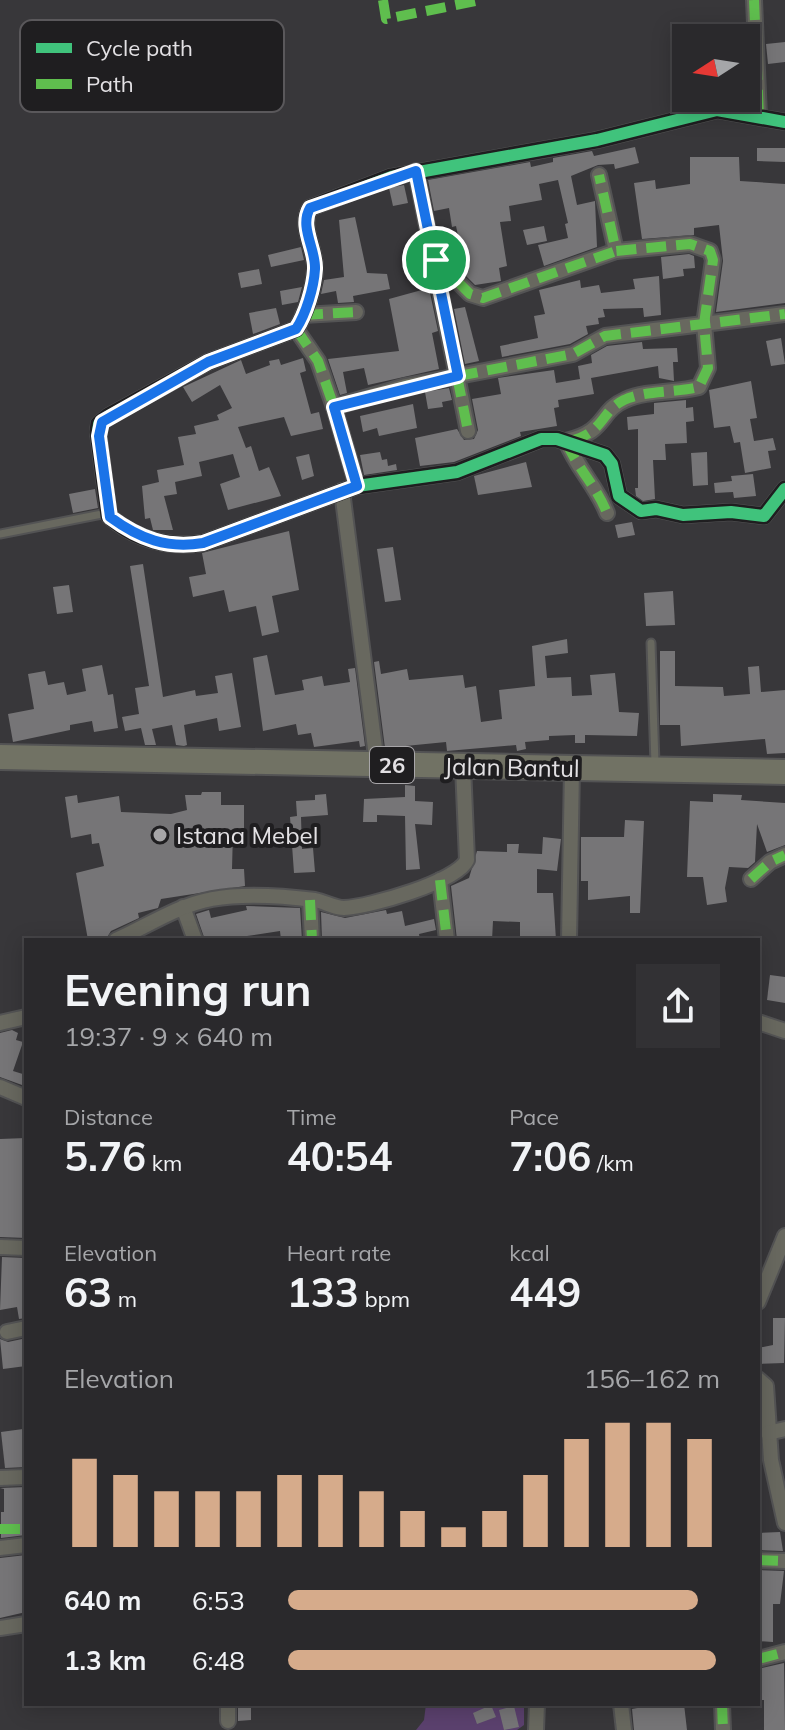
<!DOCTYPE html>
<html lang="en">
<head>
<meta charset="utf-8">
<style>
  :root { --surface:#2a292c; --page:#323134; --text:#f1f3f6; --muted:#a5a6a9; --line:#464548; --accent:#d6ab8b }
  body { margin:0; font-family:Mulish,sans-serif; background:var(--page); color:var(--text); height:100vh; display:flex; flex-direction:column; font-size:30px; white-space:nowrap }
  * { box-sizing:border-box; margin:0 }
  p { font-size:26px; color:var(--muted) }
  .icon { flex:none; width:44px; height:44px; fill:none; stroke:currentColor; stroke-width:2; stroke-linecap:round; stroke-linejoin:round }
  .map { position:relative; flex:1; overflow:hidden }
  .sheet { position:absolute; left:24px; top:938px; width:736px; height:768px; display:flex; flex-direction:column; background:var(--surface); border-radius:0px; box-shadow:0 4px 20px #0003,0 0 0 2px var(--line) }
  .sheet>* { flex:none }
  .needle { width:52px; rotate:258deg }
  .tools { position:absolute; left:672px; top:24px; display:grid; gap:16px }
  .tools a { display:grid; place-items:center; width:88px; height:88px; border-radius:0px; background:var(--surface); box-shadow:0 4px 20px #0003,0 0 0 2px var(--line); font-size:40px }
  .pin { position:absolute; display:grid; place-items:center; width:68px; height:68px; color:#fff; margin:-34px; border:4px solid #fff; border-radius:50%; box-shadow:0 2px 8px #0007 }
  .round { display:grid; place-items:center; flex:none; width:84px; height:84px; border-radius:0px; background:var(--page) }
  .headline { display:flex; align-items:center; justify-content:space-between; height:136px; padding:0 40px }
  h1 { font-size:44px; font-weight:700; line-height:60px }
  .stats { display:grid; grid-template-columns:repeat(3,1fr); gap:12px; height:136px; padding:8px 40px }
  .stats div { display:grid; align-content:center }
  .stats b { font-size:40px; font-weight:700 }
  .stats small { font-size:22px; font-weight:400 }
  .stats p { font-size:22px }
  .chart { height:224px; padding:16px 40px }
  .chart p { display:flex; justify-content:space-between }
  .chart svg { width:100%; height:144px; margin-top:8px; stroke:var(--accent); stroke-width:6 }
  ul { padding:0 40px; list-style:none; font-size:26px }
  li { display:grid; grid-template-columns:128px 96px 1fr; align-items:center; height:60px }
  li i { height:20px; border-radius:10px; background:var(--accent) }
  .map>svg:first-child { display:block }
  .green { fill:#5b416e }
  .building { fill:#767577 }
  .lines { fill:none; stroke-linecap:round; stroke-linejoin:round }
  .lane-casing { stroke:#535354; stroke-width:11 }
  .street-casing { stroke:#535354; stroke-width:18 }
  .primary-casing { stroke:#535354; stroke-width:28 }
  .lane { stroke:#68685f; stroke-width:7 }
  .street { stroke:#68685f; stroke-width:14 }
  .primary { stroke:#717264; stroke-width:24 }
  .quiet { stroke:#5fbe4e; stroke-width:10; stroke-dasharray:20 10; stroke-linecap:butt }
  .cycleway-casing { stroke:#1f1e20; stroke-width:17 }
  .cycleway { stroke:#40c37c; stroke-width:12 }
  .route-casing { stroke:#fff; stroke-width:16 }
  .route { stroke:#1a73e8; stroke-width:10 }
  .poi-dot { fill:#a7a6a8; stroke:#1f1e20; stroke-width:3 }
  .labels { text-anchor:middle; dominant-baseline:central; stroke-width:8; stroke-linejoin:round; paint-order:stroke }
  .shield { fill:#1f1e20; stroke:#a8a6a9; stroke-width:2 }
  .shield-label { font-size:22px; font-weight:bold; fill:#e3e1e4 }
  .street-label { font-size:24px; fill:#e3e1e4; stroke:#1f1e20 }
  .poi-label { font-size:24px; fill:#e3e1e4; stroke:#1f1e20; text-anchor:start }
  .key { fill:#1f1e20; stroke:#5a585b; stroke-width:2 }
  .key-label { font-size:22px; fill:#e3e1e4 }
</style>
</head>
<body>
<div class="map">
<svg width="785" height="1730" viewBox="0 0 785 1730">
  <rect width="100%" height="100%" fill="#38373a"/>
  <path class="green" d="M426,1704H524V1725L517,1730H416L424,1720Z"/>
  <g class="building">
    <path d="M785,42V62L768,64L766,44Z"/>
    <path d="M635,147L639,163L615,169L614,164L598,165L571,176L577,205L595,201L597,247L544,266L538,245L568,238L565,224L568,223L558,180L539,184L542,200L509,206L511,221L500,222L507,266L499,268L501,281L475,285L457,267L456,260L463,259L456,226L452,227L449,208L434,211L428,180L530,162L531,167L553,162V158L592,151L594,156Z"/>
    <path d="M757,148H785V162L757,161Z"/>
    <path d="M690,157H739L740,181L785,184V303L716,312L723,261L719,225L694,228V235L642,239L634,183L655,180L656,189L690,184Z"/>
    <path d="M404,185L408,203L393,206L389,188Z"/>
    <path d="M355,217L367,273L387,274L390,289L353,296L354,302L338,303L336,291L321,294L324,280L344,277L339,220Z"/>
    <path d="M544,226L547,241L527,245L523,230Z"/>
    <path d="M301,247L304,260L271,267L268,255Z"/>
    <path d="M689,254L694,256L695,268L683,269L684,276L663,279L661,257Z"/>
    <path d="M259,269L262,284L241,288L238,273Z"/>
    <path d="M659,276L661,315L644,317L643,308L603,309L605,317L598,318L599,324L586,326L588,334L570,344L502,357L500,346L538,338L534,316L545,314L539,290L580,280L581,288L599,285L601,293L635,289L633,279Z"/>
    <path d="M302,287L298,302L282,305L280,291Z"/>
    <path d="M429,288L438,331L432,333L439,369L368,385L364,368L343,372L347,393L340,395L328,359L399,351L389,299Z"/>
    <path d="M465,307L479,361L465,364L454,309Z"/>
    <path d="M276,308L280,324L253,334L249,313Z"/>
    <path d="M781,338L785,364L771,366L766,341Z"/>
    <path d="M642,342L643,349L677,348L678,362H673L674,381L659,378L658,366L591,378L594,394L558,400L559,407L554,408L557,426L520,432L521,436L454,462L420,466L415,438L457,429L464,440L474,439L478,430L472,399L501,394L498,378L554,370L556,383L580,379L578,366L592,363L591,355L607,346Z"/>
    <path d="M303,358L306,371L300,373L311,414L319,412L323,429L291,436L284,417L238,427L246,448L251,446L259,471L269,467L281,496L228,510L220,484L240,477L233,454L199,462L202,476L175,482L177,494L164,496L173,530H153L150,518L145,519L142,486L159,482L157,470L184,465L178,437L196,434L194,426L219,420L217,415L232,408L220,385L192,402L183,387L241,360L246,374L270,365L269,361L279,359L281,365Z"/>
    <path d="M751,381L757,418L750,419L754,441L773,438L776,450L768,451L771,468L745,473L740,442L734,443L730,426L714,428L709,390Z"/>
    <path d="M449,388L452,400L442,402L443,407L428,409L425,392Z"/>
    <path d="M686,400V408L693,407L694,421L686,422L687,443L665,444L666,460H653L655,499L643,501L636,496L635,488H638V429L628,430L627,417L654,414V403Z"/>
    <path d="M413,404L417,428L379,436L377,428L363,432L360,416Z"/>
    <path d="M380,452L382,460L387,459L388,466L396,464L397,470L364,475L360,455Z"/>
    <path d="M707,452L708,485L693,486L691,453Z"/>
    <path d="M309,454L314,476L302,480L296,457Z"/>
    <path d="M526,462L532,487L478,495L474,476Z"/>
    <path d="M753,474L756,496L734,498L733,492L715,493L714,483L732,481L731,476Z"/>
    <path d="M95,489L98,508L73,513L69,494Z"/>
    <path d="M632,522L635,535L618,538L615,525Z"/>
    <path d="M289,531L299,590L272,596L279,632L262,636L256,606L229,612L224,590L193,597L189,577L206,574L202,553Z"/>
    <path d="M393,547L401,600L385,602L377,549Z"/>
    <path d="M143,564L163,697L195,690L196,696L218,693L215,676L232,673L241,727L219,731L217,718L184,725L187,745L184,746L176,745L172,725L152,729L156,745H145L141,728L125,731L122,717L139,714L135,688L149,686L130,566Z"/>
    <path d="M69,585L73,612L57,614L53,587Z"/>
    <path d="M673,591L675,625L646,626L644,593Z"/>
    <path d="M567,639L568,653L545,656L547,678L571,677L572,696L592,695L590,675L615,673L619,712L639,713L637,736L585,735V743H575V735L549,736V740L525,742L526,749L517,751L516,745L447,751L446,742L385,748L374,662L379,661L381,674L407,669L409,680L463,675L465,688L476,686L481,722L502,719L499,690L535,686L532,646Z"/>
    <path d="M660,651H675V686L723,687L724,696L750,694L748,667L759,666L761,692L785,690V753L767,754L765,739L681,746L680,725H660Z"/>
    <path d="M267,655L275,695L304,690L302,680L322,676L324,686L350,682L348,669L355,668L365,746L360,747L359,741L314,747L311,733L298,735L296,724L263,731L253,658Z"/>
    <path d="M102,665L108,695L113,694L118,728L94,732L92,721L70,725V730L13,742L8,714L34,709L28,674L45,671L48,685L64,682L67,695L86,691L82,669Z"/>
    <path d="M405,785L415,786V801L433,802L432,825L415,824L420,869L406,870L405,816L377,815V822H363L364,799L405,797Z"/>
    <path d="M202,792H221V805H244V831H233L232,869H244L245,886L161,899L158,908L138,913L139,918L111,931L106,939L88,940L76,873L104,866L99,843L92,844L91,834L71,838L65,797L77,795L78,803L119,796L121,812L171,814L187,810L185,795H201Z"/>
    <path d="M326,794L328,815L301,817L302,849L313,848L315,872L294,873L290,817L297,816L296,801L315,800V795Z"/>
    <path d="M713,794L742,795L741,800L785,803V845L767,852L757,824L755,862L748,868L729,867L725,888L727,902L707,905L703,877H687L690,801L713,802Z"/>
    <path d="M625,820L644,821L640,913H630V896L588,900V881H581V837H624Z"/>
    <path d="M543,837L561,839L557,871L537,869V893H553L556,940H520V922L493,921L492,940H457L451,886L469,878L477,851L507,852V844H519L518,853L542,854Z"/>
    <path d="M246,906L300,908L302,940H281L280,931L247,936L248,940H205L196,914L209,910L211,918L247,910Z"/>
    <path d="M386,910L387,914L402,911L405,926L434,919L436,930L419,934L420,940H322L321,912L345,918Z"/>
    <path d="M770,975L785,977V1003L767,1000Z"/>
    <path d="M12,1030L18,1033L16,1040L23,1042L13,1071L26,1075L22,1085L0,1077V1033Z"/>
    <path d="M26,1138V1238L0,1237V1139Z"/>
    <path d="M2,1257L26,1258V1318L19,1319L17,1307L0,1310Z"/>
    <path d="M773,1318H785L784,1363L758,1364V1348L773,1345Z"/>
    <path d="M0,1339L8,1342L22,1339L26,1366L3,1369Z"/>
    <path d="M23,1429L26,1467L5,1468L1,1432Z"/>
    <path d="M26,1487V1535L1,1538V1512H4V1489L0,1488Z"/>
    <path d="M780,1532L783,1551L758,1550V1533Z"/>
    <path d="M26,1555V1612L0,1618V1558Z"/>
    <path d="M758,1570L784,1571L780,1604H773V1642L758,1641Z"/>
    <path d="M784,1663L785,1730H764V1700H758V1669Z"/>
    <path d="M238,1704H251V1720L238,1721Z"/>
    <path d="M659,1704H684L687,1730H634L632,1709Z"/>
    <path d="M491,1705L496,1717L477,1724L473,1713Z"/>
    <path d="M514,1706L519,1727L504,1730L499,1710Z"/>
  </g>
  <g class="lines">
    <g class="lane-casing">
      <g id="lane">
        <path d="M0,534L107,513"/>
        <path d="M651,643L655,764"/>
      </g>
    </g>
    <g class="street-casing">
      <g id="street">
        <path d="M754,0L759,116"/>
        <path d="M785,122L717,110L597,140L391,177L310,208C299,227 316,249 315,269C314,288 306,314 296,329L208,362L109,416L99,424L98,432L109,516C136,540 168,548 203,543L357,486L457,472L541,439H557L605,455L612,464L619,496L641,511L656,509L683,515L731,512L764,516L785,489"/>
        <path d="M416,171L468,431"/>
        <path d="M436,260L470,294L483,298L616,251"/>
        <path d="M303,315L356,312"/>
        <path d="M296,329L318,361L334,407"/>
        <path d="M566,441C607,432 599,411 625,400C647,390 676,393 699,387L708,368L704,324L713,260L710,251L690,244L616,251L599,175"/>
        <path d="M566,441C577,468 597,487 607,513"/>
        <path d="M357,486L334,407L406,386L573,354L605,336L785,314"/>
        <path d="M342,491L377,764"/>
        <path d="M751,879L770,862L785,855"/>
        <path d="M440,880L447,940"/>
        <path d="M310,900L312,940"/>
        <path d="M183,907L195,940"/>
        <path d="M116,940C148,926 176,906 212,899C244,893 283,896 315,900C325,902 335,908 344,908C369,907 457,882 467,860L463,766"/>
        <path d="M569,940L572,768"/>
        <path d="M758,1022L785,1031"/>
        <path d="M0,1023L26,1017"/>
        <path d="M0,1087L26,1098"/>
        <path d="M0,1247L26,1248"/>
        <path d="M758,1302L785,1236"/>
        <path d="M7,1332L26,1328"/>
        <path d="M758,1379L766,1386L771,1460L785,1523"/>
        <path d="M768,1433L785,1429"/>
        <path d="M0,1478L26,1477"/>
        <path d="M0,1548L26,1545"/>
        <path d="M758,1560L785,1561"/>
        <path d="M0,1628L26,1624"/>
        <path d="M758,1659L785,1652"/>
        <path d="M228,1704V1721"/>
        <path d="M621,1704L624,1730"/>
        <path d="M722,1704L723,1730"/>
        <path d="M536,1730L537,1704"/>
      </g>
    </g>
    <g class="primary-casing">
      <path id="primary" d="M0,757L785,772"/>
    </g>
    <use href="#lane" class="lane"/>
    <use href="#street" class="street"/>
    <use href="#primary" class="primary"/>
    <g class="quiet">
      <path d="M383,0L386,19L481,0"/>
      <path d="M754,0L759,116"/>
      <path d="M416,171L468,431"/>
      <path d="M436,260L470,294L483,298L616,251"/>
      <path d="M303,315L356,312"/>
      <path d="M296,329L318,361L334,407"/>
      <path d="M566,441C577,468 597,487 607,513"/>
      <path d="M570,441C605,432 600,412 624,400C646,390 676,393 699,387L708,368L704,324L713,260L710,251L690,244L616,251L599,175"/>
      <path d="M357,486L334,407L406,386L573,354L605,336L785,314"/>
      <path d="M751,879L770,862L785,855"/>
      <path d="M440,880L447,940"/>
      <path d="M310,900L312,940"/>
      <path d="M0,1529H26"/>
      <path d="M758,1560L785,1561"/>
      <path d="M758,1659L785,1652"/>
      <path d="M722,1704L723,1730"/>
    </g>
    <g class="cycleway-casing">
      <path id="cycleway" d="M785,122L717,110L597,140L391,177L310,208C299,227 316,249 315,269C314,288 306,314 296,329L208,362L109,416L99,424L98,432L109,516C136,540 168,548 203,543L357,486L457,472L541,439H557L605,455L612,464L619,496L641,511L656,509L683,515L731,512L764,516L785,489"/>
    </g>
    <use href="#cycleway" class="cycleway"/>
  </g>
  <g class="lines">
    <g class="route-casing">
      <path id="route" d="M416,171L458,376L334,407L357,486L203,543C167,549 140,539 110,517L99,436L102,422L208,362L296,329C306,314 314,287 315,269C316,249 299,227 310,208Z"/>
    </g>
    <use href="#route" class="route"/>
  </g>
  <circle class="poi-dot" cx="160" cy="835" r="8"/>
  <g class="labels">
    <rect class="shield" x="370" y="747" width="44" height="36" rx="6"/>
    <g class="shield-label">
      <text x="392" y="765">26</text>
    </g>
    <g class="street-label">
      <text transform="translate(512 767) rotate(1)">Jalan Bantul</text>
    </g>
    <g class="poi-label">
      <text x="176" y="835">Istana Mebel</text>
    </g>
  </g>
  <rect x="20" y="20" width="264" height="92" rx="12" class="key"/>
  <rect x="36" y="43" width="36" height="10" fill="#40c37c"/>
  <rect x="36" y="79" width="36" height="10" fill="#5fbe4e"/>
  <g class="key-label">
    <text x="86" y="56">Cycle path</text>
    <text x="86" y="92">Path</text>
  </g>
</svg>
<div class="tools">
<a><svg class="needle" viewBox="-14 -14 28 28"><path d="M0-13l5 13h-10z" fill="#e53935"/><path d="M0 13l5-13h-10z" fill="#a5a6a9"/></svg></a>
</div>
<div class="pin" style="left:436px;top:260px;background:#1e9e55"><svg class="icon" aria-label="arrive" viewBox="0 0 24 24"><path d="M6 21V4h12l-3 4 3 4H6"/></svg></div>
<section class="sheet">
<div class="headline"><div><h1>Evening run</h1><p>19:37 · 9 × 640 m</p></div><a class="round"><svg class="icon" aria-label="share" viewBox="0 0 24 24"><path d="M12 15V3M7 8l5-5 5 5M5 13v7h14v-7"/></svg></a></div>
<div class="stats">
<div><p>Distance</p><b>5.76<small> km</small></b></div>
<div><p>Time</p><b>40:54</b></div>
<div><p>Pace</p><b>7:06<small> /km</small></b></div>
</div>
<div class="stats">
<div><p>Elevation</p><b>63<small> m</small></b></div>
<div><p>Heart rate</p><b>133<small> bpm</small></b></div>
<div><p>kcal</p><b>449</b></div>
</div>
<div class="chart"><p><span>Elevation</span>156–162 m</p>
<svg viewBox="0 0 160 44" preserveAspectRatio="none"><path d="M5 44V17M15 44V22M25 44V27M35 44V27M45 44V27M55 44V22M65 44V22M75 44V27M85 44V33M95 44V38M105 44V33M115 44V22M125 44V11M135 44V6M145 44V6M155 44V11"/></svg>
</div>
<ul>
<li><b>640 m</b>6:53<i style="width:95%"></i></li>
<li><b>1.3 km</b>6:48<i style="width:99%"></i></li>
</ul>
</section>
</div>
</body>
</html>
